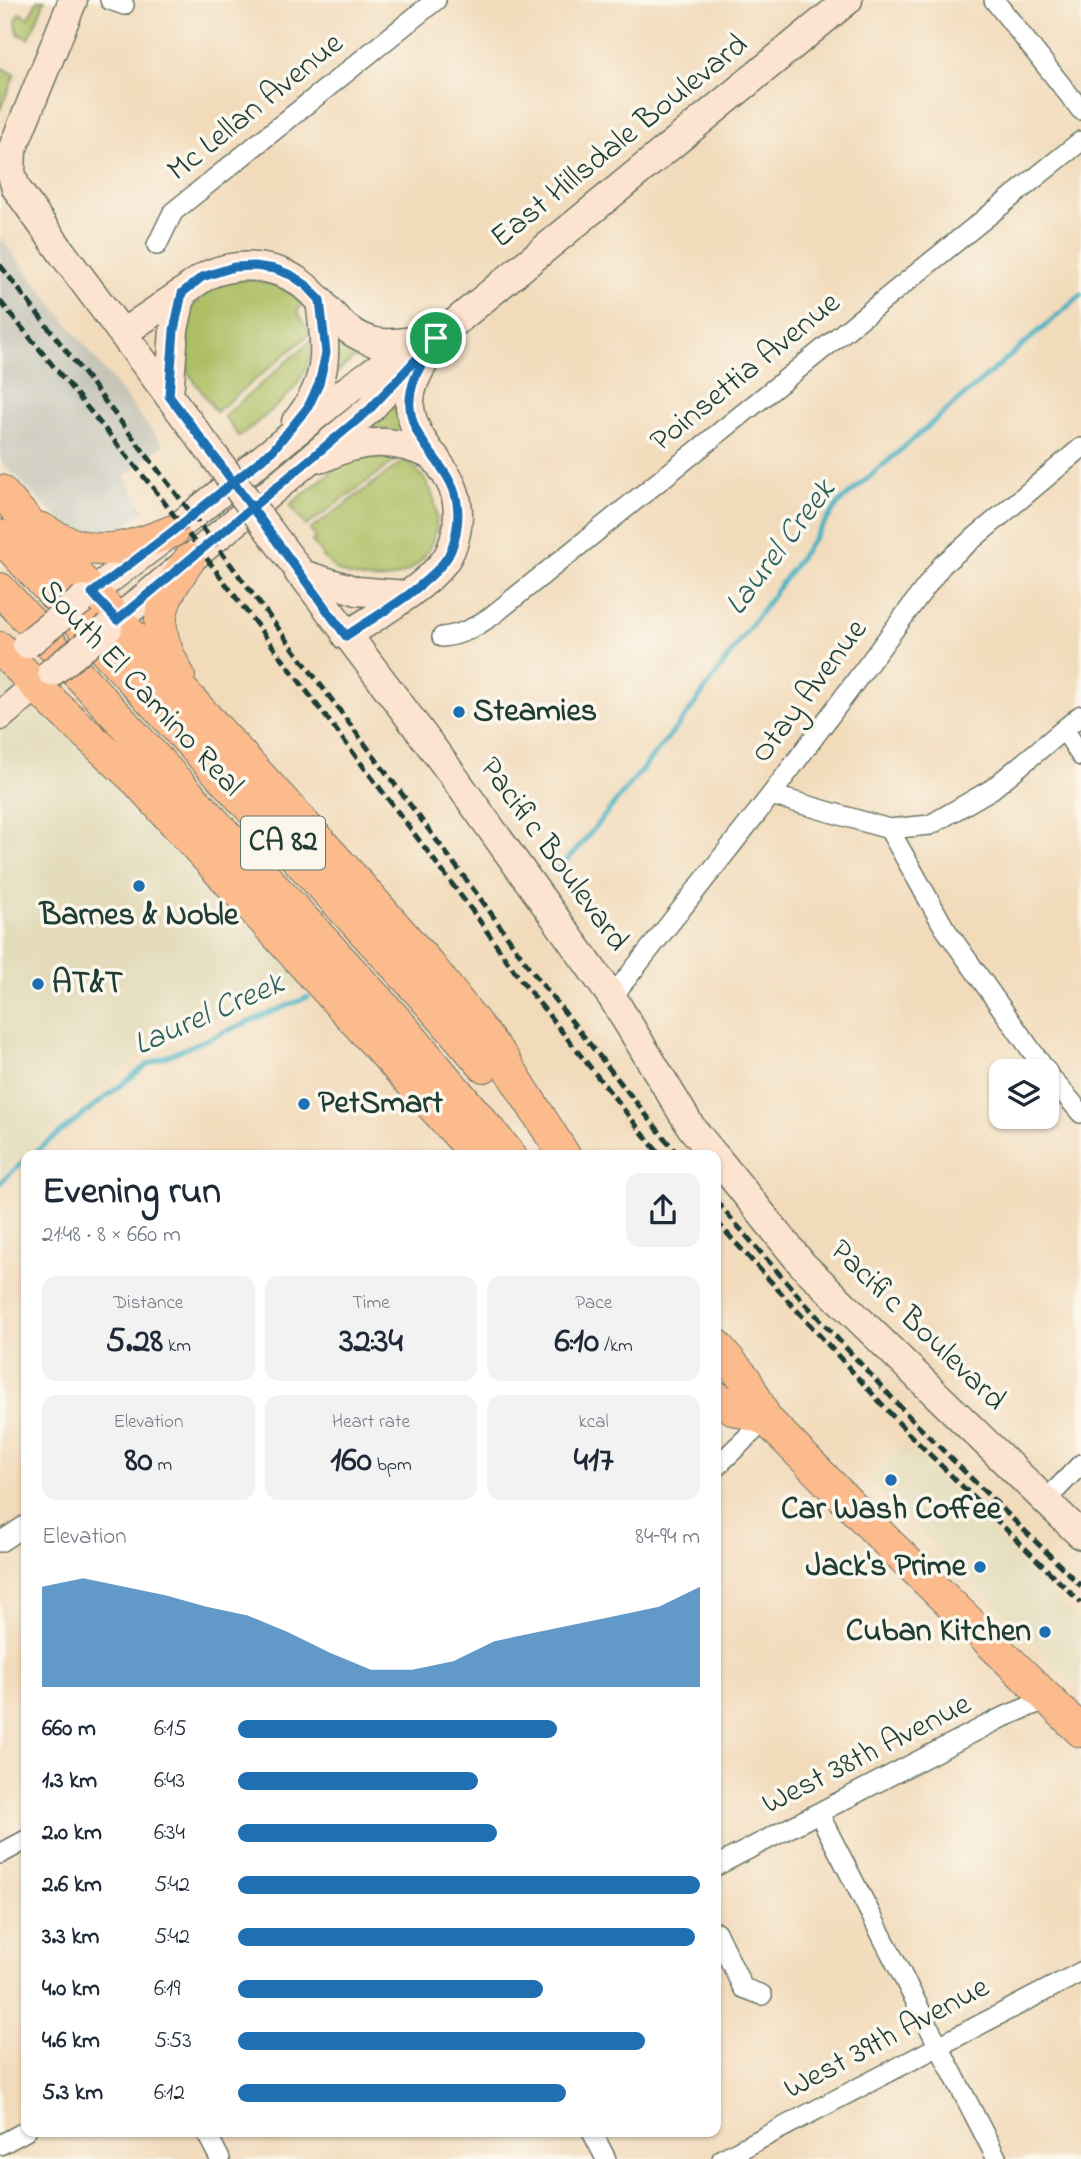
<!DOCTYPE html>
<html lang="en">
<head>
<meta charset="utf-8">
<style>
  :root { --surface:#fff; --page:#f2f2f3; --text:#1f2937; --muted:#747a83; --accent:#1f6fb2 }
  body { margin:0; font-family:"Indie Flower",sans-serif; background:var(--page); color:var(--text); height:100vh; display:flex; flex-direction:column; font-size:26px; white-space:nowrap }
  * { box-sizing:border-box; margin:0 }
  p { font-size:23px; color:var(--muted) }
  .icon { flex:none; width:38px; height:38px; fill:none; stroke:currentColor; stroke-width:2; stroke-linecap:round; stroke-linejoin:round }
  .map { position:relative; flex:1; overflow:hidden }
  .sheet { position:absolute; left:21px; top:1150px; width:700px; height:987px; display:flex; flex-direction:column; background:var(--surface); border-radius:14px; box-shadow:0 2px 5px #0004 }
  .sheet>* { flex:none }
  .fabs { position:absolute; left:989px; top:1059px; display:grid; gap:14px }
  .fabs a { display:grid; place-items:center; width:70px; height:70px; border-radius:14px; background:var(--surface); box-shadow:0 2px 5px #0004; font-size:35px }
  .pin { position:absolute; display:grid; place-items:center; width:60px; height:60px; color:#fff; margin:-30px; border:4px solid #fff; border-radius:50%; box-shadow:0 2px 7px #0007 }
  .round { display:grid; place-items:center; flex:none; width:74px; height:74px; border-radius:14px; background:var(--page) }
  .headline { display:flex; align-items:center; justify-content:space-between; height:119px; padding:0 21px }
  h1 { font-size:38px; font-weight:700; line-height:52px }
  .stats { display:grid; grid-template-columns:repeat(3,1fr); gap:10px; height:119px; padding:7px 21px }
  .stats div { display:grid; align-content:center; border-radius:14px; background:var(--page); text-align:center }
  .stats b { font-size:35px; font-weight:700 }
  .stats small { font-size:19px; font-weight:400 }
  .stats p { font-size:19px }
  .chart { height:196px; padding:14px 21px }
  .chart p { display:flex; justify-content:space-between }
  .chart svg { width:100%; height:126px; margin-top:7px; fill:var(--accent); opacity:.7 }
  ul { padding:0 21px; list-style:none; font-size:23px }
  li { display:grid; grid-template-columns:112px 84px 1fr; align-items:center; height:52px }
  li i { height:18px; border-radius:9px; background:var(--accent) }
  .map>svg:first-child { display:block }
  .built { fill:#e3dbba }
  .industrial { fill:#c6c5b8 }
  .green { fill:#acbd60; stroke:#667d4a; stroke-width:2 }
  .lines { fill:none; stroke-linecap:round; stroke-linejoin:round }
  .stream { stroke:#43b0c1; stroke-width:5 }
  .street-casing { stroke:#697463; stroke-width:22 }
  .secondary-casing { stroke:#697463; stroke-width:31 }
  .primary-casing { stroke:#697463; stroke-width:34 }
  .street { stroke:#fff; stroke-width:19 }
  .secondary { stroke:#fde4d1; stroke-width:28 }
  .primary { stroke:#fbbb8d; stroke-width:32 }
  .rail { stroke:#1f3d34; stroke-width:5; stroke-dasharray:10 5; stroke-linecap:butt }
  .secondary-bridge-casing { stroke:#697463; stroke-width:31; stroke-linecap:butt }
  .secondary-bridge { stroke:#fde4d1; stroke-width:28 }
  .route-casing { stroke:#fff; stroke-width:14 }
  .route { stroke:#1f6fb2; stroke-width:9 }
  .poi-dot { fill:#1f6fb2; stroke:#fbf7ec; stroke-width:2.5 }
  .labels { text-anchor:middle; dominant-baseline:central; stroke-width:7; stroke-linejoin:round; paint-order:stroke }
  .shield { fill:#fbf7ec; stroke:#61756b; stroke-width:2 }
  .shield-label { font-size:30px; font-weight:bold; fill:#1f3d34 }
  .street-label { font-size:32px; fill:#1f3d34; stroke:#fbf7ec }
  .poi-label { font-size:32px; font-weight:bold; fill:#1f3d34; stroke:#fbf7ec; text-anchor:start }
  .water-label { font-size:33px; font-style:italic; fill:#2a605e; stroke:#fbf7ec }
</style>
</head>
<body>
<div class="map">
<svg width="1081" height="2159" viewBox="0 0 1081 2159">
  <rect width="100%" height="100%" fill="#fbf7ec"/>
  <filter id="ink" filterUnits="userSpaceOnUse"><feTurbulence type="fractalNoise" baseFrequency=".0143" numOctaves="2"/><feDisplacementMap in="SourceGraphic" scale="14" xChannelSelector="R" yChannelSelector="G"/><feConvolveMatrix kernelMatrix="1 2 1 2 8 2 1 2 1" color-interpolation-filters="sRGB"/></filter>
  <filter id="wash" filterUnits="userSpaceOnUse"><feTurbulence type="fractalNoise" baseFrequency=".00686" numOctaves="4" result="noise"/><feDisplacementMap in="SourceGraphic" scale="28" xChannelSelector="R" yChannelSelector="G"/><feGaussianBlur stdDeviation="1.57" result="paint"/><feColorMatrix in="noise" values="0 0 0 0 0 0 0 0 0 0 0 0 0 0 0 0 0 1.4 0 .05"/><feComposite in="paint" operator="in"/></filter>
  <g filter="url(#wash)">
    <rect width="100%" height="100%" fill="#f2dbbb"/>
    <g class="built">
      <path d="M0,660L304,984L156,1041L31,1147L0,1177Z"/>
      <path d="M906,1445L1081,1623V1689L869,1482Z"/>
    </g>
    <path class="industrial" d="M0,237L163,445L125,476L145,511L125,525L92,532L67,525L48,509L0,460Z"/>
    <g class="green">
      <path d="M37,0H45L29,39L18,34L16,22L19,13L29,18Z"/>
      <path d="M0,67L15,74L0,110Z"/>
      <path d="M242,279C270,282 282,284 303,305L297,311L310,334L216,412L188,372L185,359L187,313C202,294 218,284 242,279Z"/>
      <path d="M333,335L366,349L328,379Z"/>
      <path d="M312,340C312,386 270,411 239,437L224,416Z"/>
      <path d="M395,398L396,411L406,438L381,429H361Z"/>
      <path d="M359,455L396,458L395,461L306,526L290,505L337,467Z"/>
      <path d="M405,460C467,504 431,596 357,577C350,575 342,574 337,570C326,562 319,552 312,541L316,538L310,530Z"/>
    </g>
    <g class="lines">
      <g class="stream">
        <path d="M558,868L574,853L689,712L839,503L1081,295"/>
        <path d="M31,1155L148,1064L308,997"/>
        <path d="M0,1183L26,1159"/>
      </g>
    </g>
  </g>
  <g filter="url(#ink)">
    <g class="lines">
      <g class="street-casing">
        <g id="street">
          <path d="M110,0L124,5"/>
          <path d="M994,0L1081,110"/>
          <path d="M157,245L173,212L436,0"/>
          <path d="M442,637C463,635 477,626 493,615L1081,141"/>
          <path d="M1064,729L1081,756"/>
          <path d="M771,795L889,829L930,825L992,789L1081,715"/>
          <path d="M889,829L944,927L1046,1071"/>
          <path d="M612,997L771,795L942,565L1081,448"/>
          <path d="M1046,1072L1081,1113"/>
          <path d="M716,1467L766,1419"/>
          <path d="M1046,1500L1081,1464"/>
          <path d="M0,1542L26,1525"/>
          <path d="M819,1814L997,2159"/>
          <path d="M0,1854L26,1840"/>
          <path d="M716,1866L999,1719L1047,1699"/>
          <path d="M716,1932L743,1988L762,1995"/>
          <path d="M206,2132L220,2159"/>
          <path d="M592,2132L606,2159"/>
          <path d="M0,2145L26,2131"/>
          <path d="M722,2159L1081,1972"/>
        </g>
      </g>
      <g class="secondary-casing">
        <g id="secondary">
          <path d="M73,0L12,150L11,172L16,188L63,254L214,456"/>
          <path d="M123,333C142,320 161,307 180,294C191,287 200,278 212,273C228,267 247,265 264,268C318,276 324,324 368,340C384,346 403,342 421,340"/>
          <path d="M169,396L174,330L182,293"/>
          <path d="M296,422C331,379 326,351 320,300"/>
          <path d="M323,458C362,438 395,438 435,457"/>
          <path d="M265,525L446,766L612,997L691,1127L714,1155"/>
          <path d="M299,573L357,591L406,595"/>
          <path d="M83,599L173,531L350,388L378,368L418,347"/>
          <path d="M108,628L369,410L436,338L848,0"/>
          <path d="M346,636C377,615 421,591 444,562C450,554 454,543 456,533C469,470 415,456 410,407C409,390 416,376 424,362"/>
          <path d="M0,716L52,672"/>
          <path d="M716,1157L802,1264L1081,1535"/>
        </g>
      </g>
      <g class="primary-casing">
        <g id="primary">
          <path d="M0,491L353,878L429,965L503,1059L564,1155"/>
          <path d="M42,529C91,560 123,551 173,531"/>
          <path d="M0,536L425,998L484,1066"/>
          <path d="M0,589L398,1022L510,1155"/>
          <path d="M0,648L51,701L137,781L477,1155"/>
          <path d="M179,676C150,624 157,606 189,560"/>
          <path d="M716,1345L745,1379L766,1419L885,1540L1081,1731"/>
          <path d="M716,1397L736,1410L766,1419"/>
        </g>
      </g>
      <use href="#street" class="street"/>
      <use href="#secondary" class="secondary"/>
      <use href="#primary" class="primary"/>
      <g class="rail">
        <path d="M0,265L228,561L488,909L531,970L678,1155"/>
        <path d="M0,301L158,494L477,917L520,979L660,1155"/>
        <path d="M716,1201L802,1300L917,1425L1081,1586"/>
        <path d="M716,1221L908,1433L1081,1603"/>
      </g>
      <g class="secondary-bridge-casing">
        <g id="secondary-bridge">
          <path d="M214,456L265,525"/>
          <path d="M27,644L83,599"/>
          <path d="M52,672L108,628"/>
        </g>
      </g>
      <use href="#secondary-bridge" class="secondary-bridge"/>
    </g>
  </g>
  <g class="lines" filter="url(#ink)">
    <g class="route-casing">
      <path id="route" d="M436,338L369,410L117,620L92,593L173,531L273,450L308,407L319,384L326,353L320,300L306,285L291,275L275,269L255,266L234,267L202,277L182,293L174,330L169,396C229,475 287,556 346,636C376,616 422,590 444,562C451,554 454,543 456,533C469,469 414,456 410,407C408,382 425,359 436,338"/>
    </g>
    <use href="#route" class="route"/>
  </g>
  <g class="poi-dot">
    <circle cx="459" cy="712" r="7"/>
    <circle cx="139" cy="886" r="7"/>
    <circle cx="38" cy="984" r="7"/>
    <circle cx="304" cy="1104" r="7"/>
    <circle cx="891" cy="1480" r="7"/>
    <circle cx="980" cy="1567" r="7"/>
    <circle cx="1045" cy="1632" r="7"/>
  </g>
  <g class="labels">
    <rect class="shield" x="241" y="816.5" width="84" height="53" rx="5"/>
    <g class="shield-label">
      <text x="283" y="843">CA 82</text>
    </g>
    <g class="street-label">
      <text transform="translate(256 108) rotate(-39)">Mc Lellan Avenue</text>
      <text transform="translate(620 142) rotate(-39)">East Hillsdale Boulevard</text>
      <text transform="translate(746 373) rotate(-39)">Poinsettia Avenue</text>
      <text transform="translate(140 689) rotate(47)">South El Camino Real</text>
      <text transform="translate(810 692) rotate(-53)">Otay Avenue</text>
      <text transform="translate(553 855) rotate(54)">Pacific Boulevard</text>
      <text transform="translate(917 1326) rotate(44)">Pacific Boulevard</text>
      <text transform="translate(867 1755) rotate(-27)">West 38th Avenue</text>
      <text transform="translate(887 2039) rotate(-28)">West 39th Avenue</text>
    </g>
    <g class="poi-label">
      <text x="473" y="712">Steamies</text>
      <text x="139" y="916" text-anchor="middle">Barnes &amp; Noble</text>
      <text x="52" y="984">AT&amp;T</text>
      <text x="318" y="1104">PetSmart</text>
      <text x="891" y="1510" text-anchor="middle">Car Wash Coffee</text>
      <text x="966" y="1567" text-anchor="end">Jack's Prime</text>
      <text x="1031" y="1632" text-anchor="end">Cuban Kitchen</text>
    </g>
    <g class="water-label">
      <text transform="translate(781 548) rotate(-53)">Laurel Creek</text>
      <text transform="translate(209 1015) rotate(-24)">Laurel Creek</text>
    </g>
  </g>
</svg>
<div class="fabs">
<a><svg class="icon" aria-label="layers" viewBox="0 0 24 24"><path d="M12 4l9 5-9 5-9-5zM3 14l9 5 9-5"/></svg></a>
</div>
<div class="pin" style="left:436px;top:338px;background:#1e9e55"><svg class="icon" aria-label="arrive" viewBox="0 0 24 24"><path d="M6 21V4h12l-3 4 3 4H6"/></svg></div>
<section class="sheet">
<div class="headline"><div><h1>Evening run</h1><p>21:48 · 8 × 660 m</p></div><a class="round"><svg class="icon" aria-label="share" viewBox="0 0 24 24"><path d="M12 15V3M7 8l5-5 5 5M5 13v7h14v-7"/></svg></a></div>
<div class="stats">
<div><p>Distance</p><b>5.28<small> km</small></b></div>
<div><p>Time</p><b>32:34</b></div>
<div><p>Pace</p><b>6:10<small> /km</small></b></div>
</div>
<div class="stats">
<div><p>Elevation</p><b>80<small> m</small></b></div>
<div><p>Heart rate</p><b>160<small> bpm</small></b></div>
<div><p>kcal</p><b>417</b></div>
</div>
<div class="chart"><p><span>Elevation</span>84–94 m</p>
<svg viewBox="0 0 160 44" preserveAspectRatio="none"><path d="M0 44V9L10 6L20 9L30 12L40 16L50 19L60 25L70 32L80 38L90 38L100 35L110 28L120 25L130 22L140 19L150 16L160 9V44z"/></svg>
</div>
<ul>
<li><b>660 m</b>6:15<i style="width:69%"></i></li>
<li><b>1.3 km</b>6:43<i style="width:52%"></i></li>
<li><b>2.0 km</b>6:34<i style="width:56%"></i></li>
<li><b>2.6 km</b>5:42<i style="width:100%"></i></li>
<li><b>3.3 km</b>5:42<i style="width:99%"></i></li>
<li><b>4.0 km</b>6:19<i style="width:66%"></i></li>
<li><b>4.6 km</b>5:53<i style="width:88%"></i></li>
<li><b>5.3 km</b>6:12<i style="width:71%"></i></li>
</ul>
</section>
</div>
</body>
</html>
